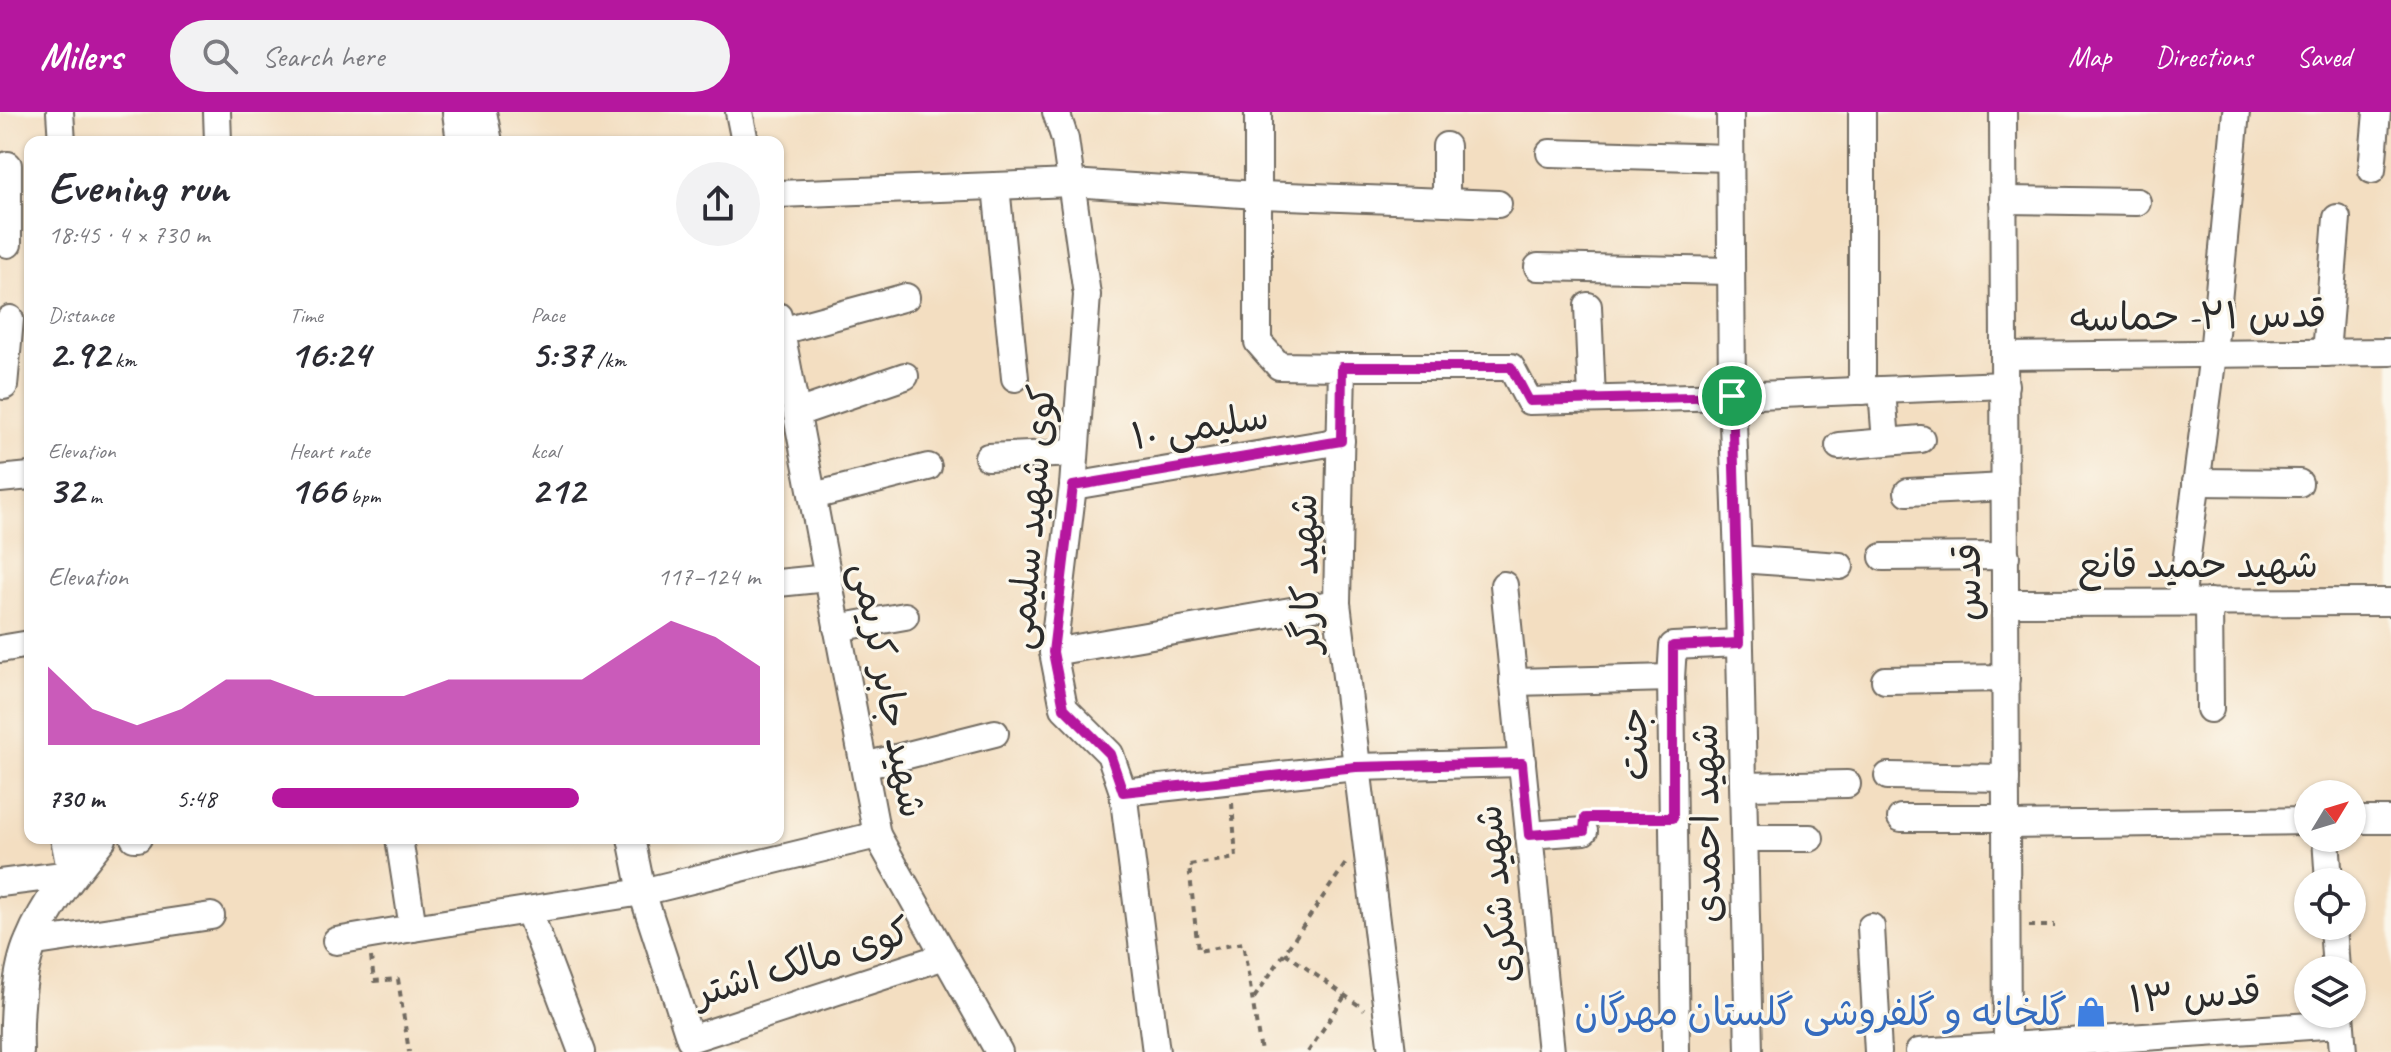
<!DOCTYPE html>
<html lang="en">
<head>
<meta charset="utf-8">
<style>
  :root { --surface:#fff; --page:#f2f2f3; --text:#2b2b33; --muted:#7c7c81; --accent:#b5179e }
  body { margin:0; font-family:Caveat,"Playpen Sans Arabic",sans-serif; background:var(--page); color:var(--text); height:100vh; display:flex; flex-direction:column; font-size:30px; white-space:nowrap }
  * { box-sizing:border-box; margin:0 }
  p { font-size:26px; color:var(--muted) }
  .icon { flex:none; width:44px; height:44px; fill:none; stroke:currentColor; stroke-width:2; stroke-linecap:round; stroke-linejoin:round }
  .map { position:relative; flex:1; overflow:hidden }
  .side { position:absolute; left:24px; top:24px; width:760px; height:708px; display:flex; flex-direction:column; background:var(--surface); border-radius:16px; box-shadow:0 2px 6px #0004 }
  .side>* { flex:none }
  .needle { width:52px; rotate:52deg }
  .controls { position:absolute; left:2294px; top:668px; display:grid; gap:16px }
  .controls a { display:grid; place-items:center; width:72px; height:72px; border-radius:50%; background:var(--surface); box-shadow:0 2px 6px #0004; font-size:40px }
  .pin { position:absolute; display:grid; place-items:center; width:68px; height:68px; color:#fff; margin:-34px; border:4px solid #fff; border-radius:50%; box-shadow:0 2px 8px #0007 }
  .round { display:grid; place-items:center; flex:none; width:84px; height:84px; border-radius:42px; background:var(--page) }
  .overview { display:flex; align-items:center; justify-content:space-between; height:136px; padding:0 24px }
  h1 { font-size:44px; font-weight:700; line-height:60px }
  .metrics { display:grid; grid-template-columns:repeat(3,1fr); gap:12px; height:136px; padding:8px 24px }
  .metrics div { display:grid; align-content:center }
  .metrics b { font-size:40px; font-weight:700 }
  .metrics small { font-size:22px; font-weight:400 }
  .metrics p { font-size:22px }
  .chart { height:224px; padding:16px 24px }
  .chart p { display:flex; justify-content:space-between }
  .chart svg { width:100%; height:144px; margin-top:8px; fill:var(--accent); opacity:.7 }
  ul { padding:0 24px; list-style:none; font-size:26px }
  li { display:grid; grid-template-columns:128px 96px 1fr; align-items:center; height:60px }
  li i { height:20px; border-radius:10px; background:var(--accent) }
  header { display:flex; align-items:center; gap:48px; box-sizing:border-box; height:112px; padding:0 40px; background:var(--accent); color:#fff }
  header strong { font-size:38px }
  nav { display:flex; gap:44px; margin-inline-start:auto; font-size:28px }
  .search { width:560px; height:72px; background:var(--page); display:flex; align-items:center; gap:20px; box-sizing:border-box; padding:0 28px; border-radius:44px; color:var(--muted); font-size:30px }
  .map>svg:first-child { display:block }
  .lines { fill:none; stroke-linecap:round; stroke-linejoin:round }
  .minor-casing { stroke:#716a60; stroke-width:30 }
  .major-casing { stroke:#716a60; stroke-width:36 }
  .path { stroke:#716a60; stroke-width:4; stroke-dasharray:6 6; stroke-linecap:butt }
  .minor { stroke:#fff; stroke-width:26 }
  .major { stroke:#fff; stroke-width:32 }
  .route-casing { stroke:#fff; stroke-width:16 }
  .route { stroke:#b5179e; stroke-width:10 }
  .labels { text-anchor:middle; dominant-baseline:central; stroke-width:6; stroke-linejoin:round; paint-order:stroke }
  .street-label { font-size:38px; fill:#2b2b2b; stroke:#fbf7ec }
  .shop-label { font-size:38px; fill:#366cbe; stroke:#fbf7ec; text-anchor:end }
</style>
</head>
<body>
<header>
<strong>Milers</strong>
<div class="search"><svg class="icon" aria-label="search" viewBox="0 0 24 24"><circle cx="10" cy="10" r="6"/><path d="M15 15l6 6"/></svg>Search here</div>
<nav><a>Map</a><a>Directions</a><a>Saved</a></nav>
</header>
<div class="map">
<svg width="2391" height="940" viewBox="0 0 2391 940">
  <rect width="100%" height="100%" fill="#fbf7ec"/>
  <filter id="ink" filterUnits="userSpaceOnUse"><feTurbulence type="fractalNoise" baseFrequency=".0125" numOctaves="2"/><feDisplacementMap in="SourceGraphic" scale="16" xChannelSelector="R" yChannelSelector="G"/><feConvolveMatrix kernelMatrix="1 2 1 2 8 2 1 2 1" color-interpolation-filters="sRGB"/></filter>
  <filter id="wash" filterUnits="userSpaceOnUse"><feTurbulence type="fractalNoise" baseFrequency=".006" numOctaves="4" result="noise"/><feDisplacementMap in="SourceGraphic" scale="32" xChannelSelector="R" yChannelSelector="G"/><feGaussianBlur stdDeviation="1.8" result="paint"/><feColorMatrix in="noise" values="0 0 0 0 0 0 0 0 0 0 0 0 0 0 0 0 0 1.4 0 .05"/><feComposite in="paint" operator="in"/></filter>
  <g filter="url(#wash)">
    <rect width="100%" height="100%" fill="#f3dec1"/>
  </g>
  <g filter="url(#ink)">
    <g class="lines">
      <g class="minor-casing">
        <g id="minor">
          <path d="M60,0L62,30"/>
          <path d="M217,0L218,30"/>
          <path d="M483,0L489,30"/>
          <path d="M739,0L745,30"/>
          <path d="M1056,0L1065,27L1087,183L1073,374L1053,540L1064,596L1110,642L1123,680L1156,940"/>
          <path d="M1258,0V230L1279,254L1342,255L1337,491L1392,940"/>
          <path d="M1730,0L1732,284L1738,447L1749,940"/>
          <path d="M1862,0V279"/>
          <path d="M2003,0L2007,940"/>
          <path d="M1446,34V90"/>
          <path d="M1550,41L1730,46"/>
          <path d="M2372,58L2377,0"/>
          <path d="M996,74L1015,266"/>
          <path d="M778,82L1071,71L1258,83L1498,92"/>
          <path d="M2003,88L2137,90"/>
          <path d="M8,132V53"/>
          <path d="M1538,155L1731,159"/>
          <path d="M1588,194L1592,287"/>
          <path d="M778,204L877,723L999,940"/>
          <path d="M781,219L906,185"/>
          <path d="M2326,241L2337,106"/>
          <path d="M2005,244L2391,240"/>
          <path d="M1342,255H1511L1529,289L1732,284L2005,273"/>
          <path d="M4,274L10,207"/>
          <path d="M1882,278L1886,330L1921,327"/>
          <path d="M797,301L905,264"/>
          <path d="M1839,334L1886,330"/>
          <path d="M988,345L1075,341"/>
          <path d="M0,367L30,364"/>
          <path d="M2196,370L2299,371"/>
          <path d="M1073,374L1341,329"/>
          <path d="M1908,380L2005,375"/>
          <path d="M813,384L928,355"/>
          <path d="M1883,445L2006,444"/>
          <path d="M1738,447L1840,454"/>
          <path d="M778,471L828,466"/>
          <path d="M1504,473L1551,940"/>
          <path d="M2181,490L2213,242L2236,0"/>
          <path d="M2209,490L2210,597"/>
          <path d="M2006,491L2391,490"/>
          <path d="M837,516L905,504"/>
          <path d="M0,537L30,532"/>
          <path d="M1053,540L1337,491"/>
          <path d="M1885,568L2006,566"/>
          <path d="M1513,570L1671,566"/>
          <path d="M864,654L995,621"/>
          <path d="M1888,664L2006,666"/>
          <path d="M1744,674L1847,672"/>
          <path d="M1123,680L1356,655L1522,651"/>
          <path d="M1901,706H2006"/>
          <path d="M2352,708H2391"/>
          <path d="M2006,713L2308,709"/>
          <path d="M1529,723L1584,719"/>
          <path d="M134,726H138"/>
          <path d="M399,726L413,816L642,780L877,723"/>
          <path d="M631,726L642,780L690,927L945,844"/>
          <path d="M1745,726H1810"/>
          <path d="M2326,726L2329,770"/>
          <path d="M0,771L71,762L64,726"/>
          <path d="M529,800L582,940"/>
          <path d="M2333,814L2336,858"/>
          <path d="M1871,815L1878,940"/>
          <path d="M336,829L413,816"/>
          <path d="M30,831L211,804"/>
          <path d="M2340,902L2343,940"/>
          <path d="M1676,940L1671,566L1673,534L1739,531"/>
          <path d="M1919,940L2340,912"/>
        </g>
      </g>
      <g class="major-casing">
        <g id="major">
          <path d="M459,0L463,30"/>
          <path d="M17,940C16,908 18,859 31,830C47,791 74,758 100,726"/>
        </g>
      </g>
      <g class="path">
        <path d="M1232,691L1236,746L1189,753L1198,839L1243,831L1261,940"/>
        <path d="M1602,706H1653"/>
        <path d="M2029,814H2055"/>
        <path d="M1285,841L1364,897"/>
        <path d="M371,845L374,869L398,867L409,940"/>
        <path d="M1254,886L1346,751"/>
        <path d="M1308,940L1345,884"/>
      </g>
      <use href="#minor" class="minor"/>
      <use href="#major" class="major"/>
    </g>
  </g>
  <g class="lines" filter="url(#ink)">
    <g class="route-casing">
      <path id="route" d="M1342,255H1511L1529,289L1732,284L1739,531L1673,534V706H1585L1584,719L1529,723L1522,651L1356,655L1123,680L1110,642L1064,596L1053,540L1073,374L1341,329Z"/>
    </g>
    <use href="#route" class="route"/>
  </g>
  <defs>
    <g id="shop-bare" transform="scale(2.4)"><path d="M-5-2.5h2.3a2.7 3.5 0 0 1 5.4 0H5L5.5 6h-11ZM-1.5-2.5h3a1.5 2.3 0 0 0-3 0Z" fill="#3f7fe0" stroke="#fbf7ec" stroke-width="2.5" paint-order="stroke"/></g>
  </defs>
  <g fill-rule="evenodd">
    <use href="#shop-bare" x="2091" y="900"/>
  </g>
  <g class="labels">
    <g class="street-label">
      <text transform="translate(2198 204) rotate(-1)">قدس ۲۱- حماسه</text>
      <text transform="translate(1200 314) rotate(-9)">سلیمی ۱۰</text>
      <text transform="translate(1031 405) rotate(-85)">کوی شهید سلیمی</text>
      <text x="2198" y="452">شهید حمید قانع</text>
      <text transform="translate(1305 461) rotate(-91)">شهید کارگر</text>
      <text transform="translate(1967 470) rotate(-90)">قدس</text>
      <text transform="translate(889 578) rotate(79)">شهید جابر کریمی</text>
      <text transform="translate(1634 632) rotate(-91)">جنت</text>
      <text transform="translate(1706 711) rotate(-91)">شهید احمدی</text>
      <text transform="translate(1497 782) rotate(-96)">شهید شکری</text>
      <text transform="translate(802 850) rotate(-17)">کوی مالک اشتر</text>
      <text transform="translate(2195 883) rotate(-4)">قدس ۱۳</text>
    </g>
    <g class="shop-label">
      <text x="2067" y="900">گلخانه و گلفروشی گلستان مهرگان</text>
    </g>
  </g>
</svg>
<div class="controls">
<a><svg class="needle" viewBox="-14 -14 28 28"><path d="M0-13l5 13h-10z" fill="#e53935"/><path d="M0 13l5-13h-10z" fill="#7c7c81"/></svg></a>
<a><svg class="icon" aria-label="locate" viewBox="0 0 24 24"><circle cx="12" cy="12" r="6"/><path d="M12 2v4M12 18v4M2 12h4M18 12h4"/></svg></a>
<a><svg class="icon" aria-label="layers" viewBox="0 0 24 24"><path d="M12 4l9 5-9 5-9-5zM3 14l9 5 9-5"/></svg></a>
</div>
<div class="pin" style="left:1732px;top:284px;background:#1e9e55"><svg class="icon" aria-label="arrive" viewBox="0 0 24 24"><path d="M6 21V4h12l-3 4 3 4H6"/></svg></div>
<section class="side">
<div class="overview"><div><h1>Evening run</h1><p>18:45 · 4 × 730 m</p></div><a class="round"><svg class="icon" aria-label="share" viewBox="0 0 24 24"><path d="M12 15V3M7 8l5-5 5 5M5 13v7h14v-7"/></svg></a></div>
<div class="metrics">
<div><p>Distance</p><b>2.92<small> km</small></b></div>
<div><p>Time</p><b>16:24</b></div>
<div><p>Pace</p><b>5:37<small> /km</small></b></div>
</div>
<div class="metrics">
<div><p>Elevation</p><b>32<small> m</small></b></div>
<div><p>Heart rate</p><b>166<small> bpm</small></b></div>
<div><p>kcal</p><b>212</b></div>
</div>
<div class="chart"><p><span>Elevation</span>117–124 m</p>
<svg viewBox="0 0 160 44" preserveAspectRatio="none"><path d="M0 44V20L10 33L20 38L30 33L40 24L50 24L60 29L70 29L80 29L90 24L100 24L110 24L120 24L130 15L140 6L150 11L160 20V44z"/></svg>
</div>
<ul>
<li><b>730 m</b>5:48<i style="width:63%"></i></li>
</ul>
</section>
</div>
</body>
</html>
